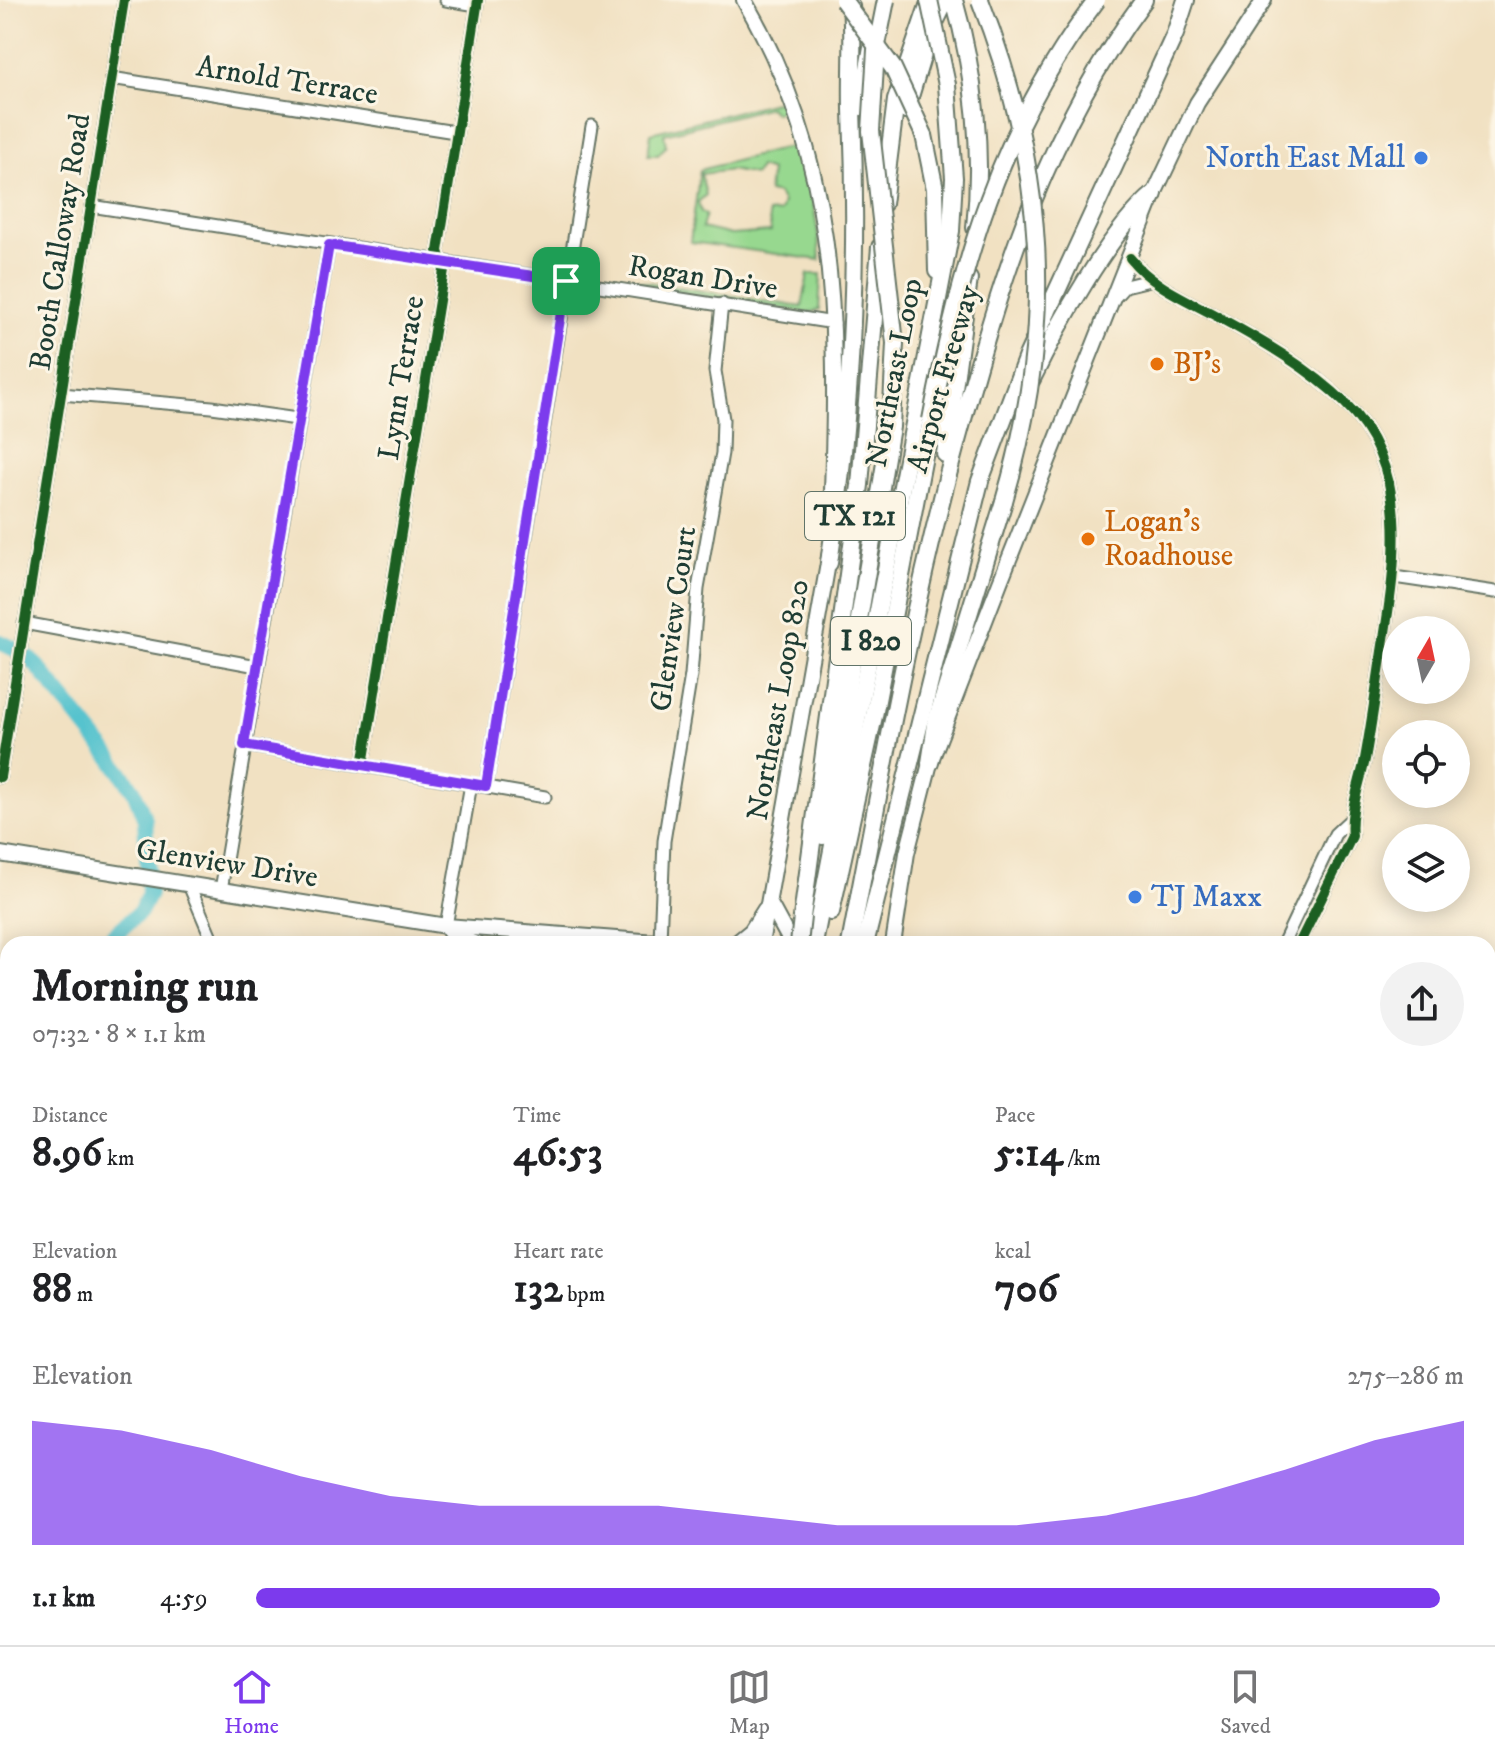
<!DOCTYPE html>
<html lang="en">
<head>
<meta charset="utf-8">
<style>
  :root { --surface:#fff; --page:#f2f2f2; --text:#202124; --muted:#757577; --line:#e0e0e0; --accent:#7c3aed }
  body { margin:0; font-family:"IM FELL DW Pica",serif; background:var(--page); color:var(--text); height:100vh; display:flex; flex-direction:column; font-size:30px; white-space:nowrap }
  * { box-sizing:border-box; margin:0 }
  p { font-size:26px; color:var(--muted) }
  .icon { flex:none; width:44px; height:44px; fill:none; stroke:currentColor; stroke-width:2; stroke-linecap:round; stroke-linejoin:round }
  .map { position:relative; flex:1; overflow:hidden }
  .drawer { position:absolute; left:0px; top:936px; width:1496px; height:710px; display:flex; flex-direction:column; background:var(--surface); border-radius:24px 24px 0 0; box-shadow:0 4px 20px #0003 }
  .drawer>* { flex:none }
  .needle { width:52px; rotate:9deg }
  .buttons { position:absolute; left:1382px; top:616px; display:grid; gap:16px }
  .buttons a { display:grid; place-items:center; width:88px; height:88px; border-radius:50%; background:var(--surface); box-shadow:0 4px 20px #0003; font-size:40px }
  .pin { position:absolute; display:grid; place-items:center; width:68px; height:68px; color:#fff; margin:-34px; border-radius:16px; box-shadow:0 4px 12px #0006 }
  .round { display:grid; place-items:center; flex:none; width:84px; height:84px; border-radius:42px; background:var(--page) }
  .headline { display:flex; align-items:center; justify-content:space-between; height:136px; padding:0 32px }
  h1 { font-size:44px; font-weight:700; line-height:60px }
  .stats { display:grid; grid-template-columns:repeat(3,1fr); gap:12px; height:136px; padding:8px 32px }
  .stats div { display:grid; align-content:center }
  .stats b { font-size:40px; font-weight:700 }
  .stats small { font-size:22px; font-weight:400 }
  .stats p { font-size:22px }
  .chart { height:224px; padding:16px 32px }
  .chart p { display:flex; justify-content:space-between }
  .chart svg { width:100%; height:144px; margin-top:8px; fill:var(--accent); opacity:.7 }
  ul { padding:0 32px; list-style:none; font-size:26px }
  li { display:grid; grid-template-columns:128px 96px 1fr; align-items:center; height:60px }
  li i { height:20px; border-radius:10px; background:var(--accent) }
  .menu { display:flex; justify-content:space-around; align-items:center; height:112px; border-top:2px solid var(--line); background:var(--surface); font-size:22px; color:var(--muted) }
  .menu a { display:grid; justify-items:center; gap:4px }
  .menu .active { color:var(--accent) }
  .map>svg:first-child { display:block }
  .green { fill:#97d88f; stroke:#5b8a62; stroke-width:2; fill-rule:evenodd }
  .forest { fill:#79b87a; stroke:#4c7a57; stroke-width:2 }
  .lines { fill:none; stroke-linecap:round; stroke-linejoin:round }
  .stream { stroke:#56c3ce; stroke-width:3 }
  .river { stroke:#56c3ce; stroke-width:16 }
  .minor-casing { stroke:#687666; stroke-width:15 }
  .major-casing { stroke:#687666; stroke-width:18 }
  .highway-casing { stroke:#687666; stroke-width:20 }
  .minor { stroke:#fff; stroke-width:11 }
  .major { stroke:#fff; stroke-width:14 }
  .highway { stroke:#fff; stroke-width:16 }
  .highway-bridge-casing { stroke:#687666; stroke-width:20; stroke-linecap:butt }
  .highway-bridge { stroke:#fff; stroke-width:16 }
  .cycleway-casing { stroke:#fcf5e5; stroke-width:15 }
  .cycleway { stroke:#1b5e20; stroke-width:10 }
  .route-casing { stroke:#fff; stroke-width:16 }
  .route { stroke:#7c3aed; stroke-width:10 }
  .shop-dot { fill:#3f7fe0; stroke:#fcf5e5; stroke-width:3 }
  .food-dot { fill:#e8710a; stroke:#fcf5e5; stroke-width:3 }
  .labels { text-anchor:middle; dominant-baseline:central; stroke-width:6; stroke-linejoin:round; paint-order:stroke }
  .shield { fill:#fcf5e5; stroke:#617469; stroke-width:2 }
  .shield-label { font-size:28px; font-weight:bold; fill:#1f3d34 }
  .street-label { font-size:30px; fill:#1f3d34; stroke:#fcf5e5 }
  .shop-label { font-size:30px; fill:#366cbe; stroke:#fcf5e5; text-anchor:end }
  .food-label { font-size:30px; fill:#c56008; stroke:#fcf5e5; text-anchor:start }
</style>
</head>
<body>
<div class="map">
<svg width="1495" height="1645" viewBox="0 0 1495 1645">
  <rect width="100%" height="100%" fill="#fcf5e5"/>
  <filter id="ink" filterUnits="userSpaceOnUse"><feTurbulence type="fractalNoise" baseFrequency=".0125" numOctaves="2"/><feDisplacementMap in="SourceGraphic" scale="16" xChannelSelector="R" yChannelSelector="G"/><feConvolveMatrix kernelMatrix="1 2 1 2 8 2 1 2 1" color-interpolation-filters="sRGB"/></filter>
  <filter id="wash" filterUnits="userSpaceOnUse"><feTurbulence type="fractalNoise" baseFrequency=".006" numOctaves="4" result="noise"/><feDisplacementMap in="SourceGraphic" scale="32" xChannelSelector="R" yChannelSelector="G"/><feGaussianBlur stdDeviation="1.8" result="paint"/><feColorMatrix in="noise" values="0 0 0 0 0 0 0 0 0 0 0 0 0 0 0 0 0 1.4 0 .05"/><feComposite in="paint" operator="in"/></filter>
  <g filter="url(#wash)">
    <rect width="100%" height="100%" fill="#f1e1c2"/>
    <g class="green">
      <path d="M783,100L780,111L775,113L769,107L664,134L666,146L658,155H648L651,133Z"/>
      <path d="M793,146C810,163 819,235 820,260L690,242L700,170ZM759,167L771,171L768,192L778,194L783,203L780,212L768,213L771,232L731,235L702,228L706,214L701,212L698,202L706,195L701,174L731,170L755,175Z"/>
      <path d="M808,274H821L819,310L807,313L627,284V279L802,307Z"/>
      <path d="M1488,1385L1495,1386V1493L1488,1492Z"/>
      <path d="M221,1638H333L334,1645H226Z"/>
    </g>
    <g class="forest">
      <path d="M8,1081V1154L0,1152V1090Z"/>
      <path d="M333,1638H405L403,1645H334Z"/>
    </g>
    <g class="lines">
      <path class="stream" d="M1419,1638L1421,1645"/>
      <g class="river">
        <path d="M0,642L23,653L37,666L108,754L134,791L145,820L149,894L140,912L104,944"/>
        <path d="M383,1645L386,1638"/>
      </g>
    </g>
  </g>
  <g filter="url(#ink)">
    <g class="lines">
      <g class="minor-casing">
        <g id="minor">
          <path d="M446,0L477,5"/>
          <path d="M111,78L455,132"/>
          <path d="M91,206L834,323"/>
          <path d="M1130,258C1153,287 1188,300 1220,318C1264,342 1309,368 1345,403C1412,469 1396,563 1383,645C1377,683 1372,721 1365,759C1360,784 1349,811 1352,836L1299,944"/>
          <path d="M1116,296L1125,286L1150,280"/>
          <path d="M61,394L212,407L297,419"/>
          <path d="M1394,577L1495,592"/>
          <path d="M24,623L257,666"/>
          <path d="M244,745L545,797"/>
          <path d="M363,765L444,270L438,251L478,0"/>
          <path d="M0,777L124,0"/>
          <path d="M486,786L592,126"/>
          <path d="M189,885L214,944"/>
          <path d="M221,890L329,245"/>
          <path d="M446,926L471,784"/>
          <path d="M660,941L664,841L691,675L698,589L722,453L723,419L715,371L722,304"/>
          <path d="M1283,944L1335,834L1350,820"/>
          <path d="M1488,1499L1495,1500"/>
          <path d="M1174,1645L1175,1638"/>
        </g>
      </g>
      <g class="major-casing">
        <g id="major">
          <path d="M744,0C837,160 838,312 832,491"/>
          <path d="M0,854L446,926L682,944"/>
          <path d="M769,902L788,937L804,944"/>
          <path d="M446,926L451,934L476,944"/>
          <path d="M735,944L751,931L765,909"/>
          <path d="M761,944L830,552"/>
          <path d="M893,944L907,853L930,763L1000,582L1154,194L1197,103L1264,0"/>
          <path d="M1488,1102L1495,1103"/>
          <path d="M611,1645L613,1638"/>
          <path d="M752,1645L754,1638"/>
        </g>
      </g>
      <g class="highway-casing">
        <g id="highway">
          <path d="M954,0C975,73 983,153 975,228"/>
          <path d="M861,107L872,47"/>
          <path d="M906,110L928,37L946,0"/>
          <path d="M924,135L935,189L937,271"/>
          <path d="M883,204L896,100L930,0"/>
          <path d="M1031,381C1056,329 1110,230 1154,194"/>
          <path d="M945,454L969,279"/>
          <path d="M829,563C852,413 858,261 852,109C851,74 854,40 851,6"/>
          <path d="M930,763L937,718L1004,501"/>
          <path d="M823,836L891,427L895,343"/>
          <path d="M831,912L874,716L931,420"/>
          <path d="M802,917L860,485L880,247"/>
          <path d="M814,944L951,231L954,178L947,85"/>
          <path d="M850,944C883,772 913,599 960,430C1004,271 1044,135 1144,0"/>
          <path d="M865,944L980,481L1027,356L1175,34L1186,0"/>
          <path d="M660,1645L662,1638"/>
          <path d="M702,1645L704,1638"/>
        </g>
      </g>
      <use href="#minor" class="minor"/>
      <use href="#major" class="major"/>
      <use href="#highway" class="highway"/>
      <g class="highway-bridge-casing">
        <g id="highway-bridge">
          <path d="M843,0L893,68L924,135"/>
          <path d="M886,0L876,50L871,131L895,343"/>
          <path d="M929,0L947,85"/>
          <path d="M980,0C1046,168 1056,327 1004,501"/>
          <path d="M931,420C961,264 999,128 1097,0"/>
          <path d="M799,944L802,917"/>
        </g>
      </g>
      <use href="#highway-bridge" class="highway-bridge"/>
      <g class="cycleway-casing">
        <g id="cycleway">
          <path d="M1130,258C1153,287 1188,300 1220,318C1264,342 1309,368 1345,403C1412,469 1396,563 1383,645C1377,683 1372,721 1365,759C1360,784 1349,811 1352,836L1299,944"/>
          <path d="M363,765L444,270L438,251L478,0"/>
          <path d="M0,777L124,0"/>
        </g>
      </g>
      <use href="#cycleway" class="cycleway"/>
    </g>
  </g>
  <g class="lines" filter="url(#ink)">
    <g class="route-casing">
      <path id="route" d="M329,245L566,281L486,786L244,745Z"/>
    </g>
    <use href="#route" class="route"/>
  </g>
  <g class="shop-dot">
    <circle cx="1421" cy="158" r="8"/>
    <circle cx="1135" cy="897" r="8"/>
  </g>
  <g class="food-dot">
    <circle cx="1157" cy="364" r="8"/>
    <circle cx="1088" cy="539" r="8"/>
  </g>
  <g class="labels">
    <g class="shield">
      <rect x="805" y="492" width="100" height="48" rx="6"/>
      <rect x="831" y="617" width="80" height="48" rx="6"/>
    </g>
    <g class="shield-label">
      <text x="855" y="516">TX 121</text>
      <text x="871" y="641">I 820</text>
    </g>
    <g class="street-label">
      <text transform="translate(287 81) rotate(9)">Arnold Terrace</text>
      <text transform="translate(61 242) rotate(-81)">Booth Calloway Road</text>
      <text transform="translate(703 278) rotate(9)">Rogan Drive</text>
      <text transform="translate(895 373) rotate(-79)">Northeast Loop</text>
      <text transform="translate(402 378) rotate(-81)">Lynn Terrace</text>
      <text transform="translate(944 379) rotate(-74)">Airport Freeway</text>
      <text transform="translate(674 619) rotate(-82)">Glenview Court</text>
      <text transform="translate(779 700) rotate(-80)">Northeast Loop 820</text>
      <text transform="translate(227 864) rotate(9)">Glenview Drive</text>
    </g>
    <g class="shop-label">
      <text x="1405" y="158">North East Mall</text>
      <text x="1151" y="897" text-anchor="start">TJ Maxx</text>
    </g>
    <g class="food-label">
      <text x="1173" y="364">BJ's</text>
      <text x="1104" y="522">Logan's<tspan x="1104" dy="34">Roadhouse</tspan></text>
    </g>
  </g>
</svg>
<div class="buttons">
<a><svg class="needle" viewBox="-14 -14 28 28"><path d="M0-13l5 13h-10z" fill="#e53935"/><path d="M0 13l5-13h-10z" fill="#757577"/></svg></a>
<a><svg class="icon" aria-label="locate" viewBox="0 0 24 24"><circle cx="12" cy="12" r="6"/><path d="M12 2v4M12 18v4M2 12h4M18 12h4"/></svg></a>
<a><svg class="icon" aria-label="layers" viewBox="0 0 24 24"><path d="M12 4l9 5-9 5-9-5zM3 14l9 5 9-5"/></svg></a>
</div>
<div class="pin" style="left:566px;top:281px;background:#1e9e55"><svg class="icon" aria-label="arrive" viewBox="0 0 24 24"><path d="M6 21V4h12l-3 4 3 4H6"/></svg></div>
<section class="drawer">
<div class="headline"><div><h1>Morning run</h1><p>07:32 · 8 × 1.1 km</p></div><a class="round"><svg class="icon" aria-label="share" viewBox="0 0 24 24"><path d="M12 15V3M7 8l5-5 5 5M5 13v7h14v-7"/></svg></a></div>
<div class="stats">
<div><p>Distance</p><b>8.96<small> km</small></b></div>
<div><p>Time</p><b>46:53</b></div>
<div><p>Pace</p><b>5:14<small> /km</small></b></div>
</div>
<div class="stats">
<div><p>Elevation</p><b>88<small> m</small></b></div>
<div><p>Heart rate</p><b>132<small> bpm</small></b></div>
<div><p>kcal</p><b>706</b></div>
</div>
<div class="chart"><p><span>Elevation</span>275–286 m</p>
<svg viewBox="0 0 160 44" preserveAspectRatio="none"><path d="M0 44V6L10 9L20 15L30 23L40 29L50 32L60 32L70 32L80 35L90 38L100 38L110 38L120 35L130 29L140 21L150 12L160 6V44z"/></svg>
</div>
<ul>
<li><b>1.1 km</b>4:59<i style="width:98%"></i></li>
</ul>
</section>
</div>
<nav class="menu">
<a class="active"><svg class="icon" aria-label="home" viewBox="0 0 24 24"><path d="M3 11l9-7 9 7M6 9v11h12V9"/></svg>Home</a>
<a><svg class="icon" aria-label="map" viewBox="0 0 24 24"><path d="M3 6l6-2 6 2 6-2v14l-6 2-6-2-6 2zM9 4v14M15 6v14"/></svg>Map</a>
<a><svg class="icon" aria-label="saved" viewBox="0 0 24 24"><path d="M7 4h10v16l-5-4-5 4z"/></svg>Saved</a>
</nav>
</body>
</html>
